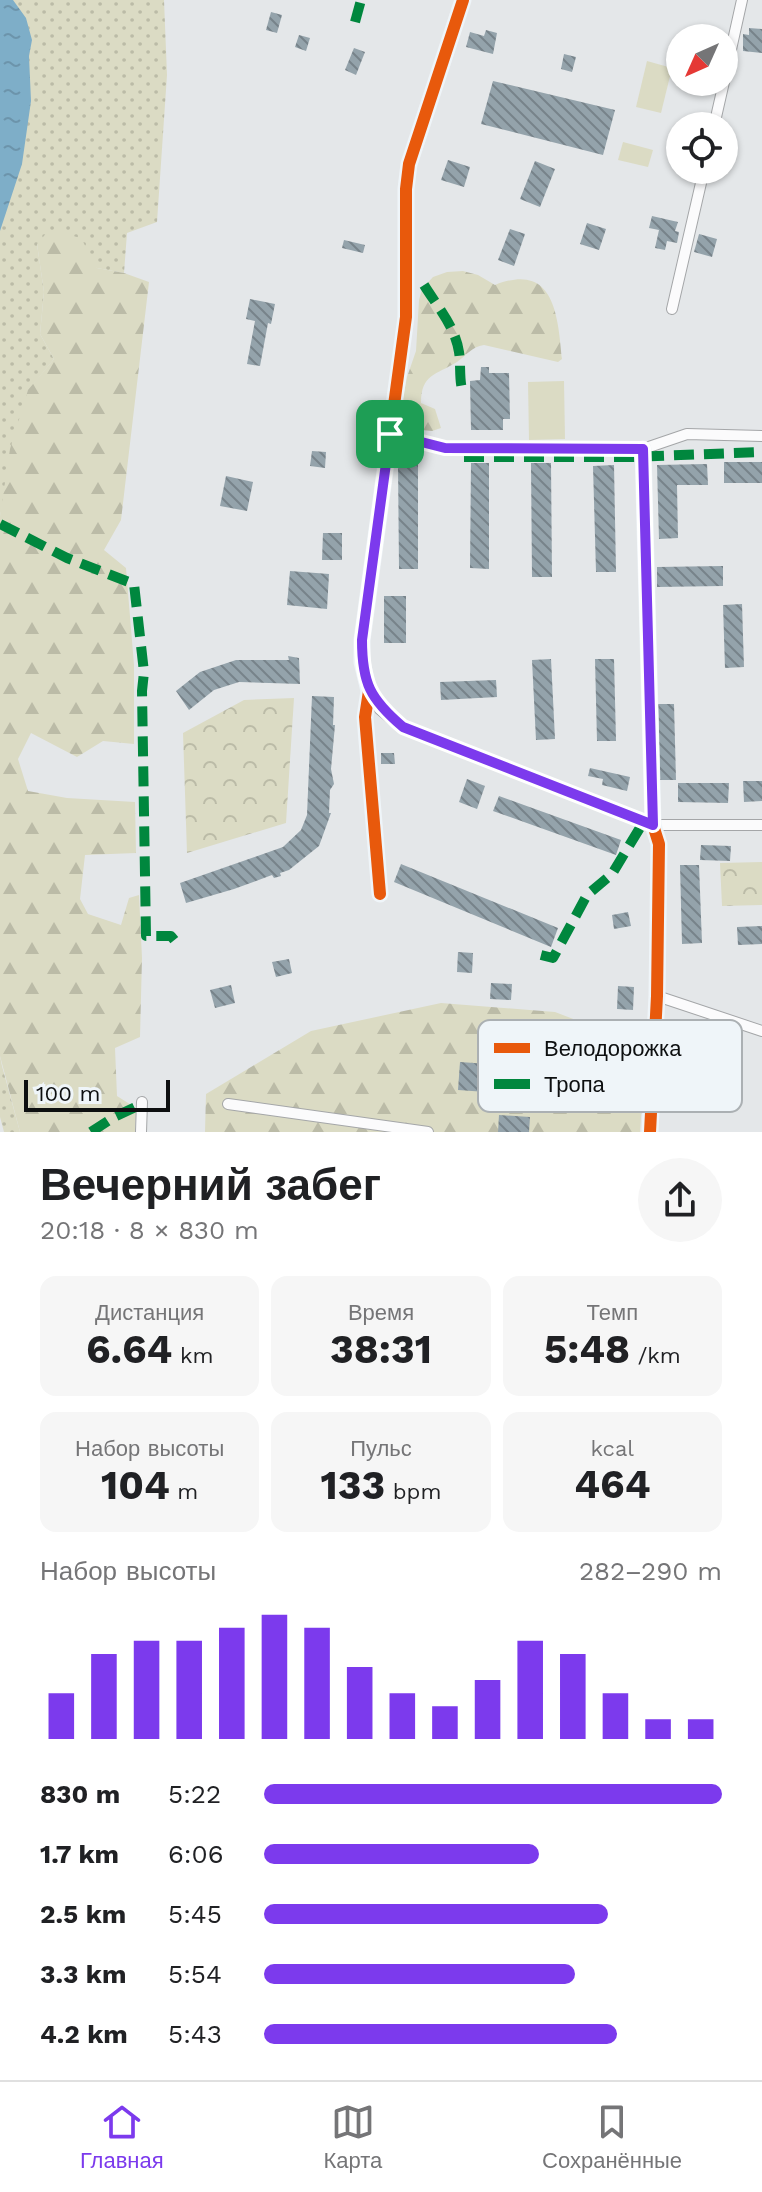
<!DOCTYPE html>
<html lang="ru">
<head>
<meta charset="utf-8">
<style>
  :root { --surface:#fff; --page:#f6f6f6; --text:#202124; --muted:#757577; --line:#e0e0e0; --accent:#7c3aed }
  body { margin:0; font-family:"Work Sans",sans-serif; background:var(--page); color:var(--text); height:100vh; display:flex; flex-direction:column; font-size:30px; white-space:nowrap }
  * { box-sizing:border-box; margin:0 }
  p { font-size:26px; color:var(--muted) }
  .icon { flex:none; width:44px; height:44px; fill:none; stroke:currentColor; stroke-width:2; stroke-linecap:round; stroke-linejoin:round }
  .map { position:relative; height:1132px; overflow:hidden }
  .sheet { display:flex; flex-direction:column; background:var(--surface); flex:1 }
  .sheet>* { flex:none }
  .needle { width:52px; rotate:225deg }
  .buttons { position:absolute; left:666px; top:24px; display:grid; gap:16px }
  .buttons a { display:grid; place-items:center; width:72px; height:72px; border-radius:50%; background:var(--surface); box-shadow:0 2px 6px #0004; font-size:40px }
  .scale { position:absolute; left:24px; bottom:20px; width:146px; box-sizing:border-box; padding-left:8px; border:4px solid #0d0f10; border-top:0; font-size:22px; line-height:28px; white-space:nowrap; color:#0d0f10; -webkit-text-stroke:6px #eff5f9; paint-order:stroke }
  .pin { position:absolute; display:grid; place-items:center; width:68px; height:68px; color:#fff; margin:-34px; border-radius:16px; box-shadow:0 4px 12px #0006 }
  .round { display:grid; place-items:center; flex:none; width:84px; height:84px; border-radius:42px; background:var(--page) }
  .overview { display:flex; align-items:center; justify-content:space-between; height:136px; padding:0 40px }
  h1 { font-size:44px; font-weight:700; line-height:60px }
  .figures { display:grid; grid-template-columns:repeat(3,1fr); gap:12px; height:136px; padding:8px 40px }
  .figures div { display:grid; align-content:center; border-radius:16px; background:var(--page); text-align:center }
  .figures b { font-size:40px; font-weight:700 }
  .figures small { font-size:22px; font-weight:400 }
  .figures p { font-size:22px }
  .chart { height:224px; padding:16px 40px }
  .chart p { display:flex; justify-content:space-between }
  .chart svg { width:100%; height:144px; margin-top:8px; stroke:var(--accent); stroke-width:6 }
  ul { padding:0 40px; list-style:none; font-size:26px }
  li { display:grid; grid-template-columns:128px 96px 1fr; align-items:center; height:60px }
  li i { height:20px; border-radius:10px; background:var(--accent) }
  .dock { display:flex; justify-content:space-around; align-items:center; height:112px; border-top:2px solid var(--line); background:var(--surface); font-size:22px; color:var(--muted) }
  .dock a { display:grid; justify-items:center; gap:4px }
  .dock .on { color:var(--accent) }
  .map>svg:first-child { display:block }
  .grass { fill:url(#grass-dots) }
  .forest { fill:url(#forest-firs) }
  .park { fill:url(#park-crowns) }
  .pitch { fill:#dbdbc4 }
  .water { fill:url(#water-ripples) }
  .building { fill:url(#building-back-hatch) }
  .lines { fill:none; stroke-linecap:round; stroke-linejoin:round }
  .minor-casing { stroke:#a4a6a8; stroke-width:12 }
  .tertiary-casing { stroke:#a4a6a8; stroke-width:14 }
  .minor { stroke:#fbfbfc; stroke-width:10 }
  .tertiary { stroke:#fbfbfc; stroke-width:12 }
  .quiet { stroke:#00873e; stroke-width:10; stroke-dasharray:20 10; stroke-linecap:butt }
  .cycleway-casing { stroke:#eff5f9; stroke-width:17 }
  .cycleway { stroke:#e8590c; stroke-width:12 }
  .route-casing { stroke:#fff; stroke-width:16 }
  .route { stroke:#7c3aed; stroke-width:10 }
  .key { fill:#eff5f9; stroke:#abb0b3; stroke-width:2 }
  .key-label { font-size:22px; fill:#0d0f10 }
</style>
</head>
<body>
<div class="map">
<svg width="762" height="1132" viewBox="0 0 762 1132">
  <defs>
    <pattern id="grass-dots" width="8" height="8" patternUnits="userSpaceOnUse" patternTransform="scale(2)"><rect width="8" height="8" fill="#dbdbc4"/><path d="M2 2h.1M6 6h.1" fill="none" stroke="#bbbba7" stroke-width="1.8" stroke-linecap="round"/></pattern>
    <pattern id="forest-firs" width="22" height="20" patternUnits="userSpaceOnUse" patternTransform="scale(2)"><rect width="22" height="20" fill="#dbdbc4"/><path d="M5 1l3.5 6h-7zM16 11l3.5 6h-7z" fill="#bbbba7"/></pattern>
    <pattern id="park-crowns" width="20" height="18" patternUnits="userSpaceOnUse" patternTransform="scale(2)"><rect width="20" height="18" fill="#dbdbc4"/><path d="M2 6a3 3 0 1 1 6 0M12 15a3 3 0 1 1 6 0" fill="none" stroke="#bbbba7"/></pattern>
    <pattern id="water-ripples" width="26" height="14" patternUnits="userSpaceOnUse" patternTransform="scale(2)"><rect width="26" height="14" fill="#7eaec8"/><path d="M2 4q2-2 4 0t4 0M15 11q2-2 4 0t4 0" fill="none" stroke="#6c94ab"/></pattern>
    <pattern id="building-back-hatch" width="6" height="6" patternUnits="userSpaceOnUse" patternTransform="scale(2)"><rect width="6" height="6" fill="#94a3ab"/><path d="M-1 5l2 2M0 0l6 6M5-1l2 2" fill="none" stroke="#77838a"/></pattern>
  </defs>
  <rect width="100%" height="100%" fill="#e4e7e9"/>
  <g class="grass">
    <path d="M0,0H164L167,75L157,222L127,233L124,273L97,268L37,244L44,292L40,334L54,359L28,391L0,516Z"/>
    <path d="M0,1056L2,1066L20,1132H4L0,1117Z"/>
  </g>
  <g class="forest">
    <path d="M49,230L81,238L97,268L124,273L149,282L121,520L104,550L126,568L134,665V744L103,741L77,757L31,733L18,759L28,791L67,798L135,802L136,853L85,855L80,899L88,914L121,925L129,898L139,895L142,958L140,1037L115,1048L117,1096L136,1108L135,1132H20L0,1056V516L10,449L28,390L54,359L40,334L44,292L37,244Z"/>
    <path d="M463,271L478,275L495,285C555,261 558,317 562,359L558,362L484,345C471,347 467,355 457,362C436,375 421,374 421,403L435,409L441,428L432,431L401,428V409L407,377L416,351L419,300L422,289L433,277L447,272Z"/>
    <path d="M441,1003L555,1012L589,1025L615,1066L644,1076L640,1132H205L206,1094L311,1031Z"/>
  </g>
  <g class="park">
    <path d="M294,698L286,823L187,853L183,733L244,700Z"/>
    <path d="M762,862V905L722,906L720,863Z"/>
  </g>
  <g class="pitch">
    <path d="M647,61L672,68L661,113L636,107Z"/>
    <path d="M623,142L653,150L648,167L618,160Z"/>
    <path d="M564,381L565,439L529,440L528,382Z"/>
  </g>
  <path class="water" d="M0,0H13L26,18L32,40L29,56L31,101L22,164L0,231Z"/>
  <g class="building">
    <path d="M271,12L282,15L277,33L266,30Z"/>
    <path d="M749,28L762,29V53L743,51V34L749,35Z"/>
    <path d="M486,30L497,33L493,54L466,47L470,32L484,36Z"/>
    <path d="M299,35L310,38L306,51L295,47Z"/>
    <path d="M354,48L365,52L356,75L345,70Z"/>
    <path d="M564,54L576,57L572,72L561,69Z"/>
    <path d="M493,81L615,110L603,155L481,124Z"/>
    <path d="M448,160L470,167L464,187L441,180Z"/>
    <path d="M535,161L555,169L540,207L520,199Z"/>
    <path d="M652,216L678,222L675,231L679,232L677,243L667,241L665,250L655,248L659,230L649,228Z"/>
    <path d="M587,223L606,229L599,250L580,244Z"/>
    <path d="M510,229L525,234L514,266L498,260Z"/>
    <path d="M699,234L717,239L712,257L694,252Z"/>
    <path d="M344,240L365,245L363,253L342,248Z"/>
    <path d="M250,299L275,304L271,324L268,323L260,366L247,364L255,321L246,319Z"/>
    <path d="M481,367H489V373H509L510,419H503V430H471L470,381L480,380Z"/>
    <path d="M312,451L326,452L325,468L310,466Z"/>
    <rect x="724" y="462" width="38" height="21"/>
    <path d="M398,463H418V569H399Z"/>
    <path d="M471,463H489V569L470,568Z"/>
    <path d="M531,463H551L552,577H532Z"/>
    <path d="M707,464L708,485H677L678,538L659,539L657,465Z"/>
    <path d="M614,465L616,572H596L593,466Z"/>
    <path d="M226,476L253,482L247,511L220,506Z"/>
    <path d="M323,533H342V560H322Z"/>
    <path d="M723,566V586L657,587V567Z"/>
    <path d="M290,571L329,574L327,609L287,605Z"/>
    <rect x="384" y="596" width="22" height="47"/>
    <path d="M742,604L744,667L725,668L723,605Z"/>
    <path d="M288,656L299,658L300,684L239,682L214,690L189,710L176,691L200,672L236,660H289Z"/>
    <path d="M551,659L555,739L536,740L532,660Z"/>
    <path d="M595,659H614L616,741H597Z"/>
    <path d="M496,680L497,697L441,700L440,682Z"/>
    <path d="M312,696L334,697L333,725H335L331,769L334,784L330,790L329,813H331L319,846L289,870L280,873L281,876L274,878L272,875L234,889L186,903L180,883L283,847L301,830L307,815Z"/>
    <path d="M658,704H674L676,780H660Z"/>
    <path d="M381,753H394L395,764H381Z"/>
    <path d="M590,768L630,777L627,791L602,785L603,779L588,776Z"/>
    <path d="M467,779L485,786L477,809L459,802Z"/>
    <path d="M743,781H762V801L744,802Z"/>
    <path d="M678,783H729L728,803L678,802Z"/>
    <path d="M499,796L621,840L616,855L493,811Z"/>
    <path d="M701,845L731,846L730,861L700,860Z"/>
    <path d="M401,864L558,928L551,947L394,882Z"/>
    <path d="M680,865H699L702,943L682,944Z"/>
    <path d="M628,912L631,926L614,929L612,915Z"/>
    <path d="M762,926V944L738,945L737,927Z"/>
    <path d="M458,952L473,953L472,973L457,972Z"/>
    <path d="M289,959L292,973L276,977L272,962Z"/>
    <path d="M491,983L512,984L511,1000L490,999Z"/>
    <path d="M231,985L235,1003L215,1008L210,990Z"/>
    <path d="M618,986L634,987L633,1010L617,1009Z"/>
    <path d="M460,1062L488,1064L486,1092L458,1090Z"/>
    <path d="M499,1115L530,1117L529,1132H498Z"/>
  </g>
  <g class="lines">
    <g class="minor-casing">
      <g id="minor">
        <path d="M724,81L742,0"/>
        <path d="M714,126L724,82"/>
        <path d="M672,309L704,170"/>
        <path d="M390,434L445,448L561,450L643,449L687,434L762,436"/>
        <path d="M643,449L653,825H762"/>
        <path d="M369,691L365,717L380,894"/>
        <path d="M657,996L762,1031"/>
        <path d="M228,1104L428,1132"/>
        <path d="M141,1132L142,1102"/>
      </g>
    </g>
    <g class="tertiary-casing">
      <path id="tertiary" d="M463,0L409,164L406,189V317L362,640V662L369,691L380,708L403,727L653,825L659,844V857L657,996L650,1132"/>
    </g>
    <use href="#minor" class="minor"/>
    <use href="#tertiary" class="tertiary"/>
    <g class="quiet">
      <path d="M355,22L361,0"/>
      <path d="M424,285C437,306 455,326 459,352C461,364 459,377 462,389"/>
      <path d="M464,457H631L762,452"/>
      <path d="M0,524L67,558L134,584L144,672L142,691L146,936H171L175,941"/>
      <path d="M541,955L553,958L587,895L612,874L644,821"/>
      <path d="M91,1132L114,1117L142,1104"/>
    </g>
    <g class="cycleway-casing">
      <g id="cycleway">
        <path d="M643,449L653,825L659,844L657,996L650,1132"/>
        <path d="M380,894L365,717L369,691L362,662V640L406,317V189L409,164L463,0"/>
      </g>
    </g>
    <use href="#cycleway" class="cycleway"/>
  </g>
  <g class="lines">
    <g class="route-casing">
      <path id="route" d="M390,434L445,448L643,449L653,825L403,727C370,699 362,683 362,640Z"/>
    </g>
    <use href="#route" class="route"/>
  </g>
  <rect x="478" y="1020" width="264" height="92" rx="12" class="key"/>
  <rect x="494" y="1043" width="36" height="10" fill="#e8590c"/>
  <rect x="494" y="1079" width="36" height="10" fill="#00873e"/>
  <g class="key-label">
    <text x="544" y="1056">Велодорожка</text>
    <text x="544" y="1092">Тропа</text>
  </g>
</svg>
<div class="buttons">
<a><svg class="needle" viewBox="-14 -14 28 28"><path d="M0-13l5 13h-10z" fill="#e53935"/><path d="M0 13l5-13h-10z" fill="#757577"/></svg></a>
<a><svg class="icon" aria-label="locate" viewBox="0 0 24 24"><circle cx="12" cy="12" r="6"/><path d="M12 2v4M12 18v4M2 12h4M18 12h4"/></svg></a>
</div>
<div class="scale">100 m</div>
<div class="pin" style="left:390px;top:434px;background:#1e9e55"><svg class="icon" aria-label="arrive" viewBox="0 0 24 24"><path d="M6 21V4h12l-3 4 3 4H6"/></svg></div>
</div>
<section class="sheet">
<div class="overview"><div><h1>Вечерний забег</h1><p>20:18 · 8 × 830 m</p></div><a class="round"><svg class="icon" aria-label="share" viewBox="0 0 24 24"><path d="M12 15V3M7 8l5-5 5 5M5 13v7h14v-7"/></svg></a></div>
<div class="figures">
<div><p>Дистанция</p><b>6.64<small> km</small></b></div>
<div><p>Время</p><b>38:31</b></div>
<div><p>Темп</p><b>5:48<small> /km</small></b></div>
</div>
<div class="figures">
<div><p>Набор высоты</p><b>104<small> m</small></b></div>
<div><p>Пульс</p><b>133<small> bpm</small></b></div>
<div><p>kcal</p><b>464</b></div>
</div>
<div class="chart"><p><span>Набор высоты</span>282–290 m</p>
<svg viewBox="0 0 160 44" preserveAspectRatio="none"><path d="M5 44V30M15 44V18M25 44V14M35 44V14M45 44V10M55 44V6M65 44V10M75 44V22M85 44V30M95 44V34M105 44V26M115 44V14M125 44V18M135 44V30M145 44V38M155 44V38"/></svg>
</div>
<ul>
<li><b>830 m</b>5:22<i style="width:100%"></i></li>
<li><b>1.7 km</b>6:06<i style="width:60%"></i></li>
<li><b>2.5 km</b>5:45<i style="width:75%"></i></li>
<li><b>3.3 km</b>5:54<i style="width:68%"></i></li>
<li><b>4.2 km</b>5:43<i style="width:77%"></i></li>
</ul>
</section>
<nav class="dock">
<a class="on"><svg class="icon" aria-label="home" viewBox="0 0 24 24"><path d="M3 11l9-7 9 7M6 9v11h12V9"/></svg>Главная</a>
<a><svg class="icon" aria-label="map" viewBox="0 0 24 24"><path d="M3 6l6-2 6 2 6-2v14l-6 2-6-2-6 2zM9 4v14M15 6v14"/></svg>Карта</a>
<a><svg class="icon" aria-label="saved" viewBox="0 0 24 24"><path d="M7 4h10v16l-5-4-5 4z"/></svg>Сохранённые</a>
</nav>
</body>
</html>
